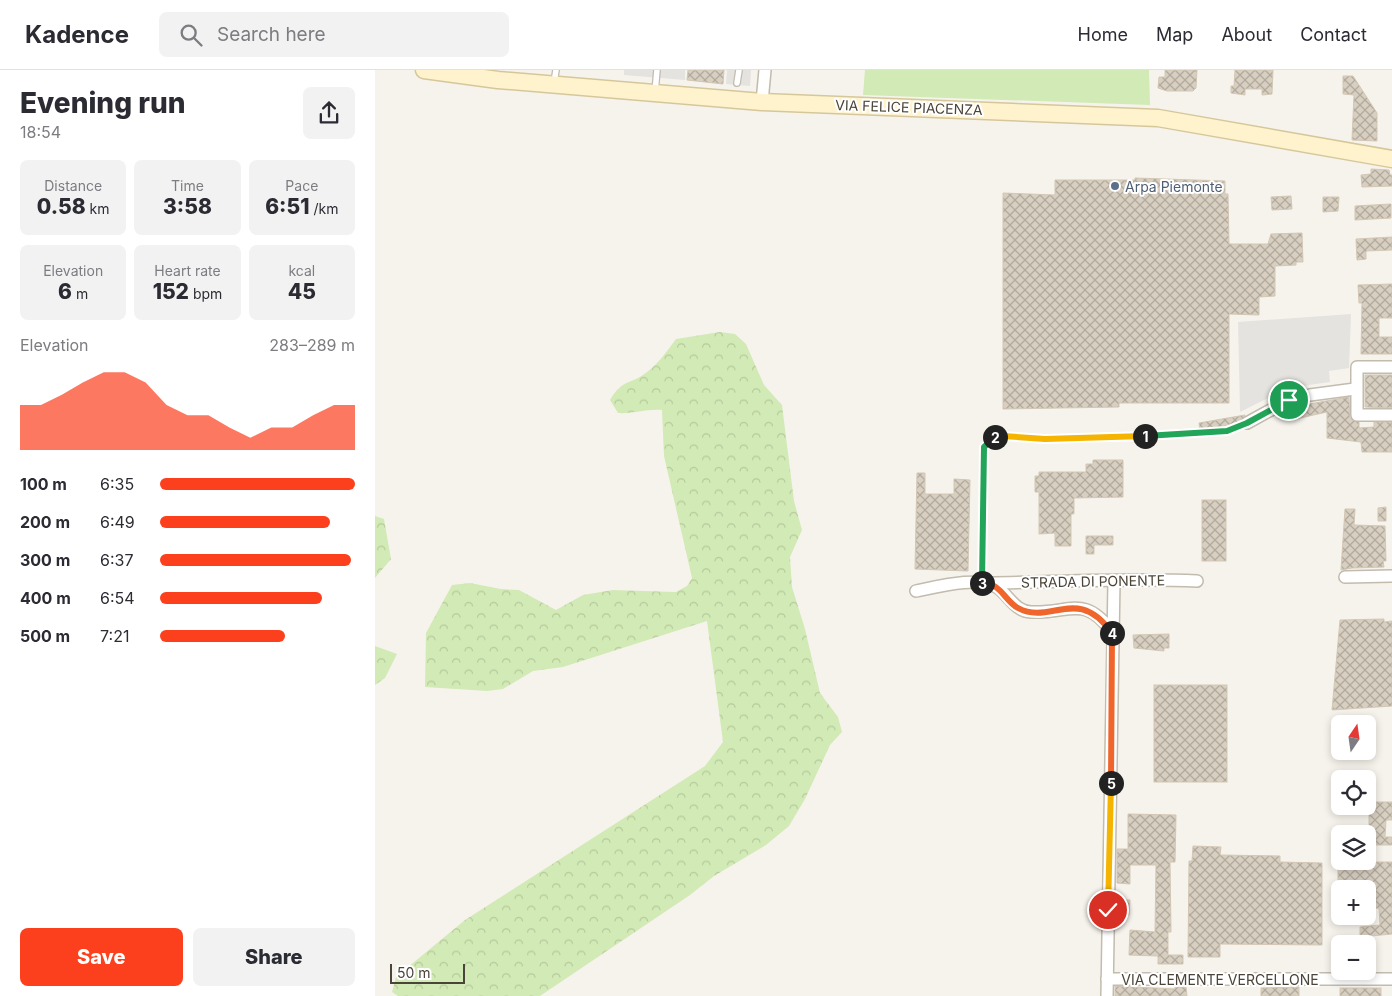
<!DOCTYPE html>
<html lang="en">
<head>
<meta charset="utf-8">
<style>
  :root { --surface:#fff; --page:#f2f2f3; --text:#2b2b33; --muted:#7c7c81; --line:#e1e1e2; --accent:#fc3f1d }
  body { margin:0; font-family:Inter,sans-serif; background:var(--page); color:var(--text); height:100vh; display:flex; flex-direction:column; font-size:19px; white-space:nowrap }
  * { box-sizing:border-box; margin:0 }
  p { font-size:16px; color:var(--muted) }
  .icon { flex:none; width:28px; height:28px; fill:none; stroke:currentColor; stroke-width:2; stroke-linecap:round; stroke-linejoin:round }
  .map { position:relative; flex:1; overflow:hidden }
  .drawer { display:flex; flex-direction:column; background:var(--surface); width:375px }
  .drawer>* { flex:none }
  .needle { width:32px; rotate:13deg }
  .controls { position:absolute; left:956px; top:645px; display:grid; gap:10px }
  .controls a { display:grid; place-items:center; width:45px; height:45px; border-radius:8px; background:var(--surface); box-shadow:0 2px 8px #0003; font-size:25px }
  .scale { position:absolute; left:15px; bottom:12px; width:75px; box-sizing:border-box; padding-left:5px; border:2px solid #4b4439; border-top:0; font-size:14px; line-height:18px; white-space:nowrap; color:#4b4439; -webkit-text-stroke:4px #fff; paint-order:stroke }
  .pin { position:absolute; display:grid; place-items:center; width:42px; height:42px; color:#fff; margin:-21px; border:2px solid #fff; border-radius:50%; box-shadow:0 1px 5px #0007 }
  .km { position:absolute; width:25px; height:25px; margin:-12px; border-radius:50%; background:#222; color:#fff; font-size:14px; line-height:25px; text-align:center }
  .round { display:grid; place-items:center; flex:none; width:52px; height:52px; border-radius:8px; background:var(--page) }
  .head { display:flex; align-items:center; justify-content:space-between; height:85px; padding:0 20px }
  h1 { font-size:28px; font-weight:800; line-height:38px }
  .metrics { display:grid; grid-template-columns:repeat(3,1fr); gap:8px; height:85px; padding:5px 20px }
  .metrics div { display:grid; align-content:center; border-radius:8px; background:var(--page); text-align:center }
  .metrics b { font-size:21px; font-weight:800 }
  .metrics small { font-size:14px; font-weight:400 }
  .metrics p { font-size:14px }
  .chart { height:140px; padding:10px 20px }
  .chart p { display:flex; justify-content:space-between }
  .chart svg { width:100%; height:90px; margin-top:5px; fill:var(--accent); opacity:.7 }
  .cta { display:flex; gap:10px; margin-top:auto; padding:10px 20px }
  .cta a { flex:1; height:58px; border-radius:8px; background:var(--accent); color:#fff; font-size:20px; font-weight:800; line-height:58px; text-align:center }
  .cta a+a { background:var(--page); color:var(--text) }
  ul { padding:0 20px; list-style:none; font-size:16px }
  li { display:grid; grid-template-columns:80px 60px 1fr; align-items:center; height:38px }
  li i { height:12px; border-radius:6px; background:var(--accent) }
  header { display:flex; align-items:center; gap:30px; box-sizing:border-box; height:70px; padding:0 25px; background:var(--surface); border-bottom:1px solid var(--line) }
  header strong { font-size:24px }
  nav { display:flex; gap:28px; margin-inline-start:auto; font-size:18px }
  .search { width:350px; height:45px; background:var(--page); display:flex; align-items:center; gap:12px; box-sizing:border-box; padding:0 18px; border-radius:8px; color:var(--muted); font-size:19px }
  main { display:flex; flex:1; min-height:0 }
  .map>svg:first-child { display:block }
  .grass { fill:#d2eab5 }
  .forest { fill:url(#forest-crowns) }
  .parking { fill:#e5e3e0 }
  .building { fill:url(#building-cross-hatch); stroke:#d3c7b4 }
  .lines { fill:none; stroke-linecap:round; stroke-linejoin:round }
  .lane-casing { stroke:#c2bbae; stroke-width:8 }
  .street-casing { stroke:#c2bbae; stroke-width:14 }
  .secondary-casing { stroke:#d6c79b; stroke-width:19 }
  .path { stroke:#c4b79f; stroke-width:2; stroke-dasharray:2.5 2.5; stroke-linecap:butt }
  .lane { stroke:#fff; stroke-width:5.5 }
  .street { stroke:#fff; stroke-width:11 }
  .secondary { stroke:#fff3cd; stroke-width:16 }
  .split-1-casing { stroke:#fff; stroke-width:10 }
  .split-2-casing { stroke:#fff; stroke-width:10 }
  .split-3-casing { stroke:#fff; stroke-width:10 }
  .split-4-casing { stroke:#fff; stroke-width:10 }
  .split-5-casing { stroke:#fff; stroke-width:10 }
  .split-6-casing { stroke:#fff; stroke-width:10 }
  .split-1 { stroke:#22a559; stroke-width:6 }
  .split-2 { stroke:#f5b400; stroke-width:6 }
  .split-3 { stroke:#22a559; stroke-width:6 }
  .split-4 { stroke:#f0652b; stroke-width:6 }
  .split-5 { stroke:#f0652b; stroke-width:6 }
  .split-6 { stroke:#f5b400; stroke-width:6 }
  .service-dot { fill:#5c6f8a; stroke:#fff; stroke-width:2 }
  .labels { text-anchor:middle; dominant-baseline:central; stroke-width:4; stroke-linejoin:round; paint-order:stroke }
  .street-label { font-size:14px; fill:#4b4439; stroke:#fff }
  .service-label { font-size:14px; fill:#4e5e75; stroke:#fff; text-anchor:start }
</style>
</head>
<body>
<header>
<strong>Kadence</strong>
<div class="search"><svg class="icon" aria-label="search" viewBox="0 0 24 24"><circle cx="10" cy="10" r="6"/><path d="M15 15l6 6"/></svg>Search here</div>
<nav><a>Home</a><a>Map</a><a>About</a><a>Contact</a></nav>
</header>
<main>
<section class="drawer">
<div class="head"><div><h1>Evening run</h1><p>18:54</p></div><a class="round"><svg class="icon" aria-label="share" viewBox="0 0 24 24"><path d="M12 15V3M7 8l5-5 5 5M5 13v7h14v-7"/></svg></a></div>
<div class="metrics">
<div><p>Distance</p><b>0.58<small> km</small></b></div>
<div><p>Time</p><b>3:58</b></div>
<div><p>Pace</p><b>6:51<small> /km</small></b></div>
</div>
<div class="metrics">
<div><p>Elevation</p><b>6<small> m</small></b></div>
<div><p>Heart rate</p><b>152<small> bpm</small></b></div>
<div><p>kcal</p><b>45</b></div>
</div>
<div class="chart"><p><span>Elevation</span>283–289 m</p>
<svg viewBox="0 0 160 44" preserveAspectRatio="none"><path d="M0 44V22L10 22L20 17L30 11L40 6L50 6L60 11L70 22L80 27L90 27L100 33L110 38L120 33L130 33L140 27L150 22L160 22V44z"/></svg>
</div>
<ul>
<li><b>100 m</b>6:35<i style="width:100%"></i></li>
<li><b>200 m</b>6:49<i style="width:87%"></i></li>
<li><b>300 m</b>6:37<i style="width:98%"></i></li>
<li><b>400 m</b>6:54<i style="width:83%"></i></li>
<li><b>500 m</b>7:21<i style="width:64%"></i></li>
</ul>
<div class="cta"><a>Save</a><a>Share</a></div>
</section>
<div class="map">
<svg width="1017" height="926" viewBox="0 0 1017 926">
  <defs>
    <pattern id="forest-crowns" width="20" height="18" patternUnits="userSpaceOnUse" patternTransform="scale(1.25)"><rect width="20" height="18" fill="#d2eab5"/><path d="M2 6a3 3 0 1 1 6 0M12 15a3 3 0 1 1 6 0" fill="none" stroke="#b6ca9c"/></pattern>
    <pattern id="building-cross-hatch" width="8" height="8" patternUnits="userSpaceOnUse" patternTransform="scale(1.25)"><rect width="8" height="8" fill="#d8cfc1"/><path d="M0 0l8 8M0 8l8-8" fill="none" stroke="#b1aa9e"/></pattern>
  </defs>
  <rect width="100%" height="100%" fill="#f6f3ec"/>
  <path class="grass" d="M490,0H774L775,35L488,25Z"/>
  <g class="forest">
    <path d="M345,262L360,264L371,274L389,315L407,335L419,431L427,460L415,487L417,517L430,559L445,623L463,647L467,662L455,675L430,729L414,756L391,775L339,806L315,825L165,926H23L17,922L21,907L90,850L330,696L348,672L332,551L188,597L158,601L128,619L112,621L50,617L51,563L77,515L95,513L126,519L144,520L181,540L208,525L238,520L301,522L312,516L317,508L289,386L287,340C271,339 258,344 243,343L235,330C249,307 255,316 272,302C284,293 292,281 301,269Z"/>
    <path d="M0,446L9,449L16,489L0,508Z"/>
    <path d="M0,576L22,584L10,608L0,615Z"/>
  </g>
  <g class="parking">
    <path d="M249,0H310V10L249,5Z"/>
    <path d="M352,0H376L375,16L351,14Z"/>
    <path d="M976,244L974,298L954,301L955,312L913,318L865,342L863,252Z"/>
  </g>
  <g class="building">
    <path d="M313,0H349L348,14L312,10Z"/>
    <path d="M790,0H822L821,18L818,21H792L783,18L784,7H790Z"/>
    <path d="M860,0H898L897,24L887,25V19H870V25L856,23V16H859Z"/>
    <path d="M968,6H978L1002,43V71L977,70L979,25L968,24Z"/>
    <path d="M996,99L1014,100L1015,105H1017V116L987,117L986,105L996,104Z"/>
    <path d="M760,108L850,111V124H853L854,174H893L896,164L927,163L928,192H921V195L900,196V226L884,227V245L854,244V333H744V337L628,339V123L680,125V110H760Z"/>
    <path d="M916,126L917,139L897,140L896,127Z"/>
    <path d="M948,127H964L963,141L948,142Z"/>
    <path d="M1016,134V148L980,150V136Z"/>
    <path d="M1017,167V180L991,181V189L982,190L981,169Z"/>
    <path d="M1017,214V248H1004V267H1017V284H986L987,233H984L983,215Z"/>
    <path d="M990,305H1017V338L990,337Z"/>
    <path d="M974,327L975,348L984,352V358L999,357V352H1017V382H987L986,372L952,368V342L916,350L913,339L917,337Z"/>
    <path d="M870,345L865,353L825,361L824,353Z"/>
    <path d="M718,390H748V427L699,428V444H696V476H680V463L664,464V422H660V406H664V402H711V394H718Z"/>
    <path d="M542,403H550V424H579V409L595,410L593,501L540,499Z"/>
    <rect x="827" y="430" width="24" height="61"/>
    <path d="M1011,437V451H1003V438Z"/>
    <path d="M970,439H980L979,455L1010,456L1011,491H1008L1009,497L977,498L966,500Z"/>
    <path d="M711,466H738V475H719V484H711Z"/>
    <path d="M1009,549V552L1017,551V636L957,640L965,550Z"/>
    <path d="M794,564V578H789V581L759,578L758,565Z"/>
    <rect x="779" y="615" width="73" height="97"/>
    <path d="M994,732H1017V750H1011L1010,767H1017V775H1000L999,761H994Z"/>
    <path d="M753,744L801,745L800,792H795L796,862H793V885H808V894H783V886L754,885L755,860L780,862L781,795H755V814L742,813V779H753Z"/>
    <path d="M818,776L846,777L845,785L905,786V792L947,793V875L845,874V887H813L814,791H817Z"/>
    <path d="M963,792H1017V864L985,867V857L1005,855L1004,838L992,839V819H963Z"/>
    <path d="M743,830H755L754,845H741Z"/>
    <path d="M740,916L800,919V917H811L812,926H740Z"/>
    <path d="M924,917V926H886V918Z"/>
    <rect x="965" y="918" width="41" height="8"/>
  </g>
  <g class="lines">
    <g class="lane-casing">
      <g id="lane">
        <path d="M179,13L181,0"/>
        <path d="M362,13L364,0"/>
        <path d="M280,22L282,0"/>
      </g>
    </g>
    <g class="street-casing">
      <g id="street">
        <path d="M387,32L390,0"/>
        <path d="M1017,297H982V345H1017"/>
        <path d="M872,353L914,330L935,325L980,319"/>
        <path d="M970,507L1017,506"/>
        <path d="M614,513C684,512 753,508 822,511"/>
        <path d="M541,521C561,517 607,505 623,518C635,527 640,541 656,542C695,544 709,523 738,563"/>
        <path d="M732,909H1017"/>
        <path d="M732,926L739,511"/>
      </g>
    </g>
    <g class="secondary-casing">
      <path id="secondary" d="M49,0L123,10L387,32L783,48L1017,89"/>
    </g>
    <path class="path" d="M607,503L609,377L616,368L628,366L670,369L818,364L852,361L862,357"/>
    <use href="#lane" class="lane"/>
    <use href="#street" class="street"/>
    <use href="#secondary" class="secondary"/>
  </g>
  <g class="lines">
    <g class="split-1-casing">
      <path id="split-1" d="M770,366L852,361L872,353L914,330"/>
    </g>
    <g class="split-2-casing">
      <path id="split-2" d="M620,367L628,366L670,369L770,366"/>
    </g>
    <g class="split-3-casing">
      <path id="split-3" d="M607,513L609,377L620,367"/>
    </g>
    <g class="split-4-casing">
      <path id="split-4" d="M607,513C626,513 629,530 643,538C676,556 702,514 737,563"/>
    </g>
    <g class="split-5-casing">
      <path id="split-5" d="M736,713L737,563"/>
    </g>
    <g class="split-6-casing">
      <path id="split-6" d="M733,840L736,713"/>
    </g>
    <use href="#split-1" class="split-1"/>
    <use href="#split-2" class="split-2"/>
    <use href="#split-3" class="split-3"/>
    <use href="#split-4" class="split-4"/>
    <use href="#split-5" class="split-5"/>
    <use href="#split-6" class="split-6"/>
  </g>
  <circle class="service-dot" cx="740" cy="116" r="5"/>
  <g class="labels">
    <g class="street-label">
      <text transform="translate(534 37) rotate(2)">VIA FELICE PIACENZA</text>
      <text transform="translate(718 511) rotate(-1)">STRADA DI PONENTE</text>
      <text x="845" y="909">VIA CLEMENTE VERCELLONE</text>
    </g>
    <g class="service-label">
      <text x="750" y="116">Arpa Piemonte</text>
    </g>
  </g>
</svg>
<div class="controls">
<a><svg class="needle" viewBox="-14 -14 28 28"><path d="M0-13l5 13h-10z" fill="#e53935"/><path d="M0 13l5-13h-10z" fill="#7c7c81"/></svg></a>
<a><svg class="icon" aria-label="locate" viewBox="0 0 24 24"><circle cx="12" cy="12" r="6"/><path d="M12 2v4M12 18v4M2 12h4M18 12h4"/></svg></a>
<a><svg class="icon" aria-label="layers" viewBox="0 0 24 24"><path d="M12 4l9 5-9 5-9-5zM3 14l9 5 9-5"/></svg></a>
<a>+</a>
<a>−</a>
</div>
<div class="scale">50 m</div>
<div class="pin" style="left:914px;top:330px;background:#1e9e55"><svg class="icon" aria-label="arrive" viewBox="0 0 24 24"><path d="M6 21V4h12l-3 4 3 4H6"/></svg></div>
<div class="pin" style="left:733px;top:840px;background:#d93025"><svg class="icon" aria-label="check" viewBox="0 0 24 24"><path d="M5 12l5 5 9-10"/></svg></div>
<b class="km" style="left:770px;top:366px">1</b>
<b class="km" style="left:620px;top:367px">2</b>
<b class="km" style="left:607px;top:513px">3</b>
<b class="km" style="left:737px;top:563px">4</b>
<b class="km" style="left:736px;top:713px">5</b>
</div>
</main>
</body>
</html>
